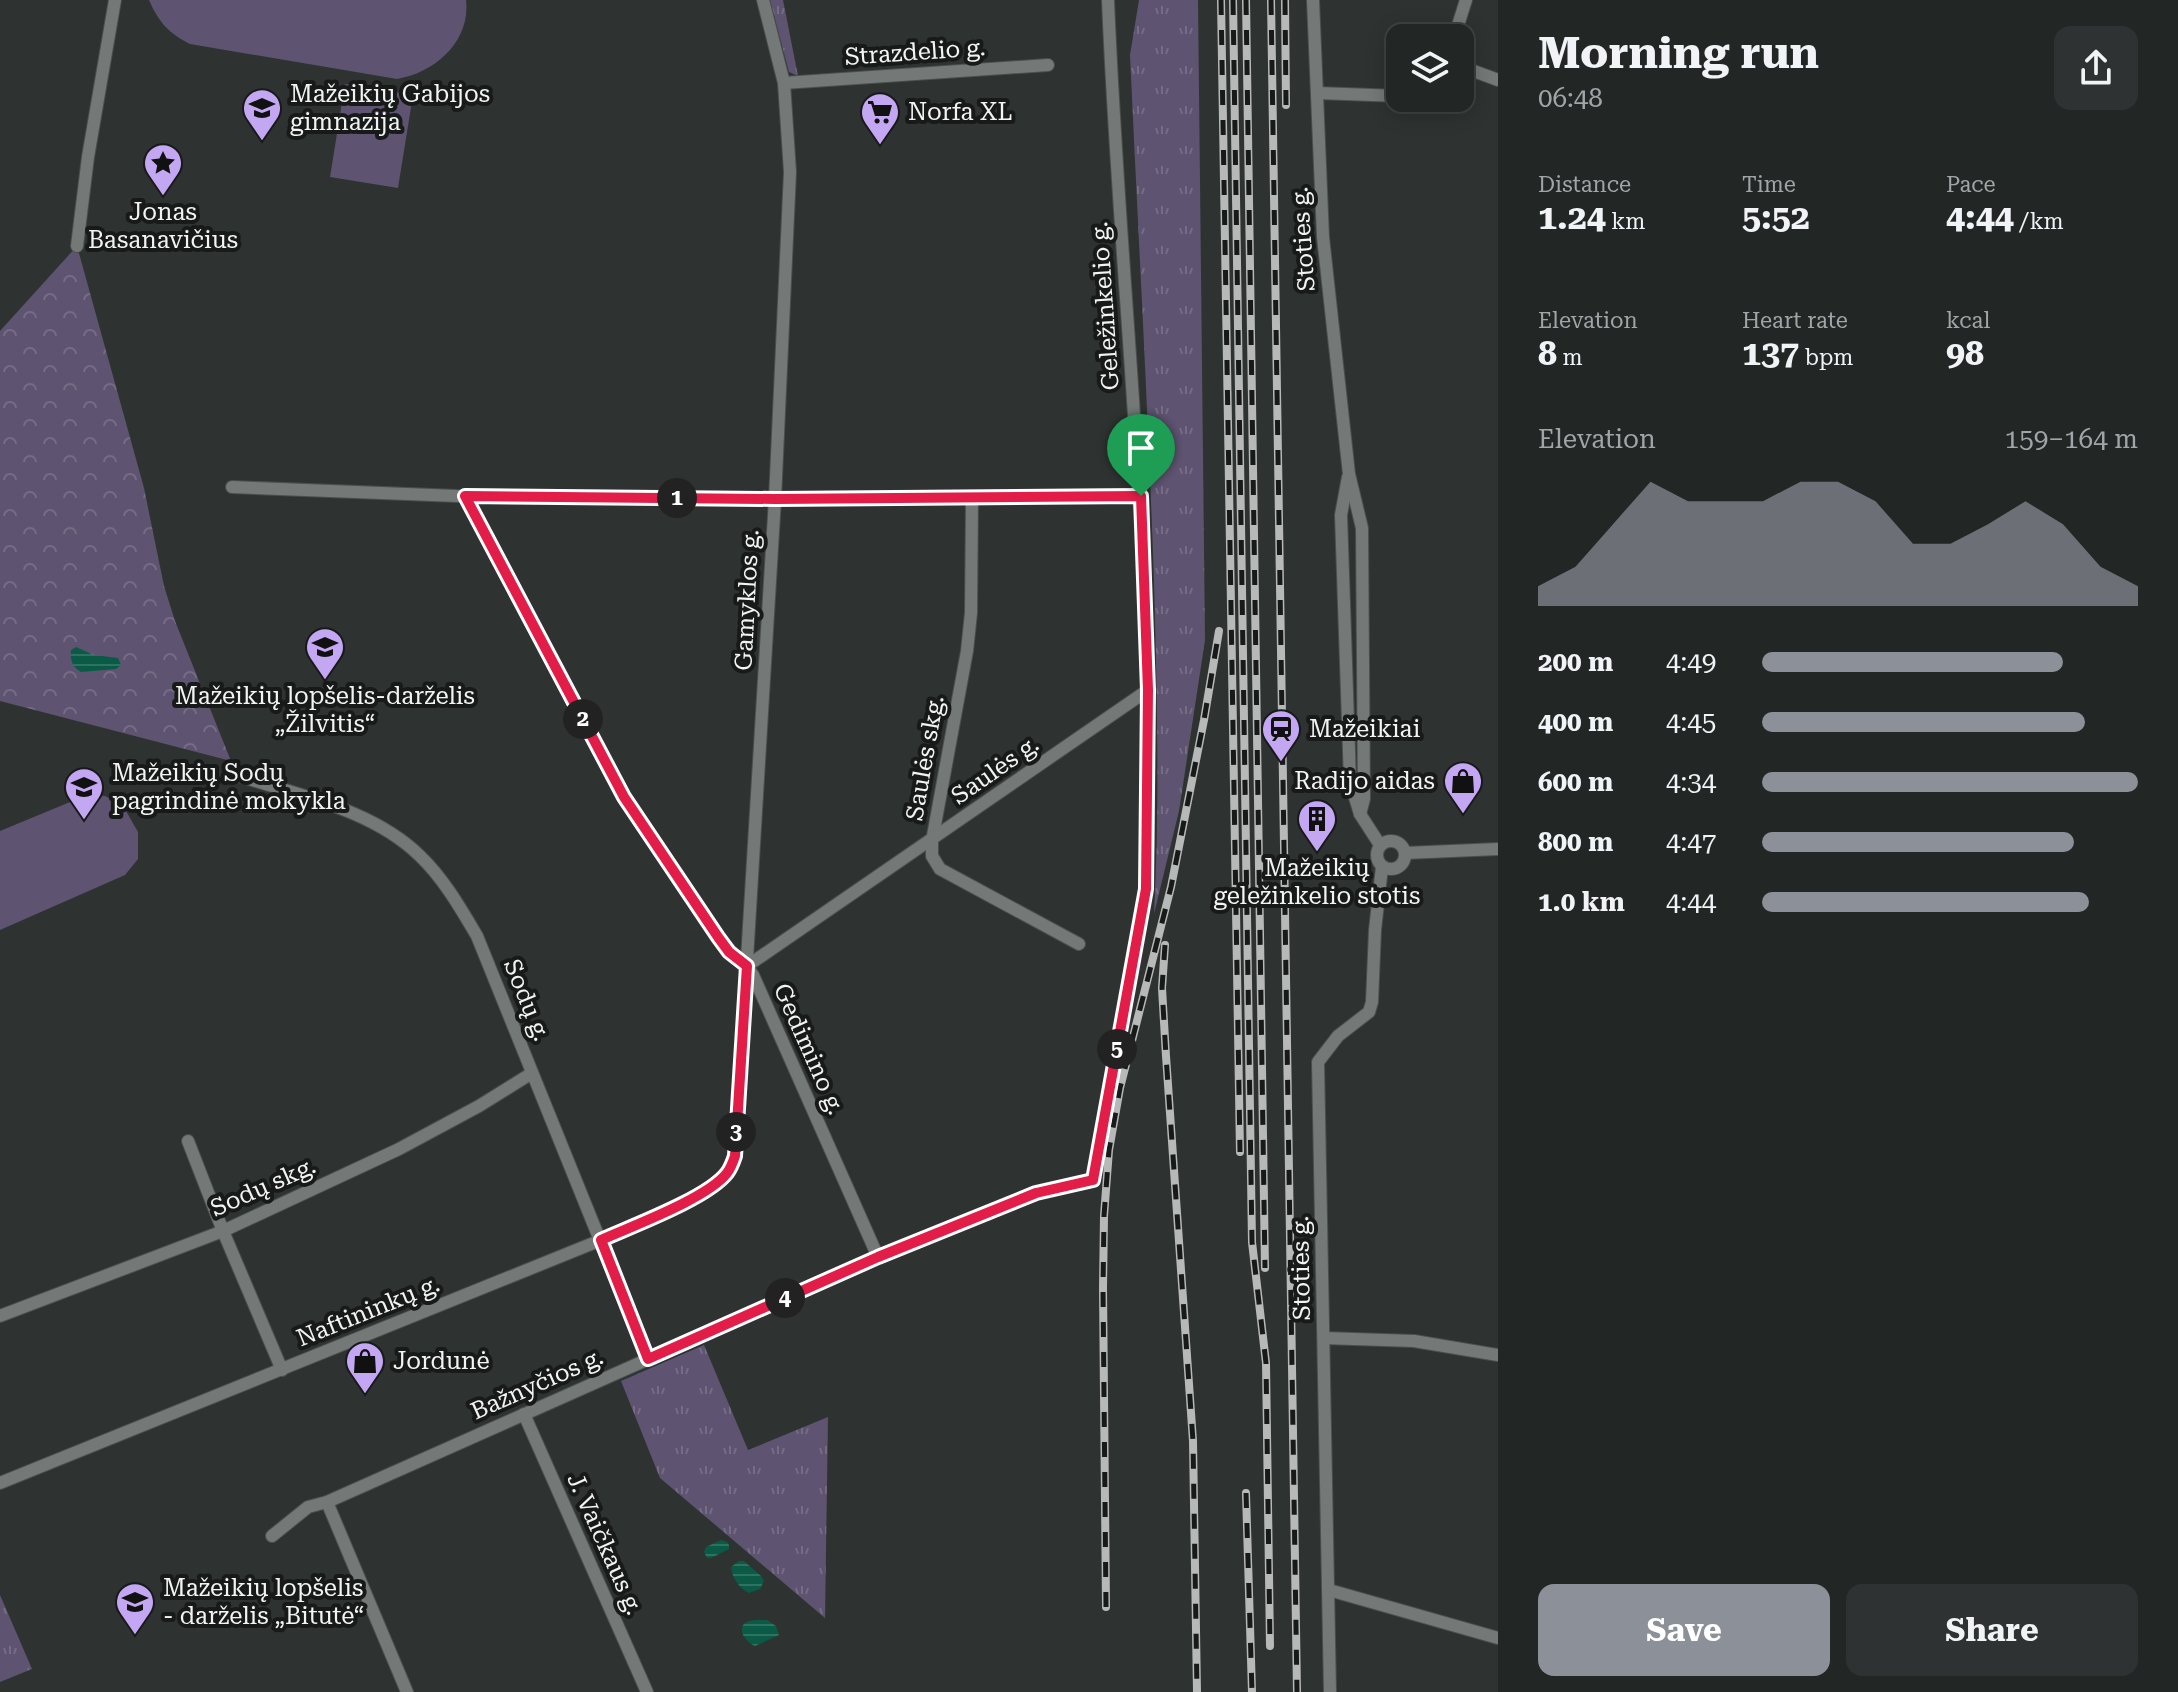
<!DOCTYPE html>
<html lang="en">
<head>
<meta charset="utf-8">
<style>
  :root { --surface:#222625; --page:#2e3232; --text:#f1f3f6; --muted:#a2a5a7; --line:#3f4342; --accent:#8c9099 }
  body { margin:0; font-family:"Roboto Serif",serif; background:var(--page); color:var(--text); height:100vh; display:flex; flex-direction:column; font-size:30px; white-space:nowrap }
  * { box-sizing:border-box; margin:0 }
  p { font-size:26px; color:var(--muted) }
  .icon { flex:none; width:44px; height:44px; fill:none; stroke:currentColor; stroke-width:2; stroke-linecap:round; stroke-linejoin:round }
  .map { position:relative; flex:1; overflow:hidden }
  .side { display:flex; flex-direction:column; background:var(--surface); width:680px }
  .side>* { flex:none }
  .tools { position:absolute; left:1386px; top:24px; display:grid; gap:16px }
  .tools a { display:grid; place-items:center; width:88px; height:88px; border-radius:16px; background:var(--surface); box-shadow:0 4px 20px #0003,0 0 0 2px var(--line); font-size:40px }
  .pin { position:absolute; display:grid; place-items:center; width:68px; height:68px; color:#fff; margin:-82px -34px; border-radius:50% 50% 50% 0; rotate:-45deg; box-shadow:0 0 8px #0007 }
  .pin .icon { rotate:45deg }
  .km { position:absolute; width:40px; height:40px; margin:-20px; border-radius:50%; background:#222; color:#fff; font-size:22px; line-height:40px; text-align:center }
  .round { display:grid; place-items:center; flex:none; width:84px; height:84px; border-radius:16px; background:var(--page) }
  .head { display:flex; align-items:center; justify-content:space-between; height:136px; padding:0 40px }
  h1 { font-size:44px; font-weight:700; line-height:60px }
  .metrics { display:grid; grid-template-columns:repeat(3,1fr); gap:12px; height:136px; padding:8px 40px }
  .metrics div { display:grid; align-content:center }
  .metrics b { font-size:34px; font-weight:700 }
  .metrics small { font-size:22px; font-weight:400 }
  .metrics p { font-size:22px }
  .chart { height:224px; padding:16px 40px }
  .chart p { display:flex; justify-content:space-between }
  .chart svg { width:100%; height:144px; margin-top:8px; fill:var(--accent); opacity:.7 }
  .primary-button { display:flex; gap:16px; margin-top:auto; padding:16px 40px }
  .primary-button a { flex:1; height:92px; border-radius:16px; background:var(--accent); color:#fff; font-size:32px; font-weight:700; line-height:92px; text-align:center }
  .primary-button a+a { background:var(--page); color:var(--text) }
  ul { padding:0 40px; list-style:none; font-size:26px }
  li { display:grid; grid-template-columns:128px 96px 1fr; align-items:center; height:60px }
  li i { height:20px; border-radius:10px; background:var(--accent) }
  main { display:flex; flex:1; min-height:0 }
  .map>svg:first-child { display:block }
  .grass { fill:url(#grass-tufts) }
  .park { fill:url(#park-crowns) }
  .garden { fill:#5e5370 }
  .water { fill:url(#water-rules) }
  .lines { fill:none; stroke-linecap:round; stroke-linejoin:round }
  .street-casing { stroke:#4b4f4d; stroke-width:14 }
  .street { stroke:#747977; stroke-width:12 }
  .rail-casing { stroke:#b6b9b8; stroke-width:8 }
  .rail { stroke:#181a1a; stroke-width:5; stroke-dasharray:15; stroke-linecap:butt }
  .route-casing { stroke:#fff; stroke-width:16 }
  .route { stroke:#e11d48; stroke-width:10 }
  .labels { text-anchor:middle; dominant-baseline:central; stroke-width:8; stroke-linejoin:round; paint-order:stroke }
  .street-label { font-size:24px; fill:#f1f4f3; stroke:#181a1a }
  .poi-label { font-size:24px; fill:#f1f4f3; stroke:#181a1a; text-anchor:start }
</style>
</head>
<body>
<main>
<div class="map">
<svg width="1498" height="1692" viewBox="0 0 1498 1692">
  <defs>
    <pattern id="grass-tufts" width="24" height="20" patternUnits="userSpaceOnUse" patternTransform="scale(2)"><rect width="24" height="20" fill="#5e5370"/><path d="M3 7l-1-3M5 7V3M7 7l1-3M15 17l-1-3M17 17v-4M19 17l1-3" fill="none" stroke="#766c85"/></pattern>
    <pattern id="park-crowns" width="20" height="18" patternUnits="userSpaceOnUse" patternTransform="scale(2)"><rect width="20" height="18" fill="#5e5370"/><path d="M2 6a3 3 0 1 1 6 0M12 15a3 3 0 1 1 6 0" fill="none" stroke="#766c85"/></pattern>
    <pattern id="water-rules" width="6" height="5" patternUnits="userSpaceOnUse" patternTransform="scale(2)"><rect width="6" height="5" fill="#0a5a46"/><path d="M0 2.5h6" fill="none" stroke="#2e7261"/></pattern>
  </defs>
  <rect width="100%" height="100%" fill="#2e3331"/>
  <g class="grass">
    <path d="M770,0H783L798,76L789,72Z"/>
    <path d="M1139,0H1198L1205,640L1179,811L1154,914C1160,803 1157,692 1154,581C1148,406 1138,230 1130,55Z"/>
    <path d="M704,1345L748,1450L828,1417L825,1618L660,1478L621,1381Z"/>
    <path d="M0,1595L32,1669L0,1682Z"/>
  </g>
  <path class="park" d="M77,246L144,488L164,586L175,621L231,761L0,701V331Z"/>
  <g class="garden">
    <path d="M149,0H466C471,41 435,73 397,79L190,44C169,34 158,21 149,0Z"/>
    <path d="M345,84L413,95L398,188L330,177Z"/>
    <path d="M87,795L105,796L122,804L138,832V859L125,875L0,930V831Z"/>
  </g>
  <g class="water">
    <path d="M76,647L94,655L118,658L121,665L116,669L81,672C72,667 70,660 71,650Z"/>
    <path d="M721,1540L727,1542L729,1545V1549L711,1558H707L704,1552L706,1547Z"/>
    <path d="M739,1561H744L761,1576L764,1581L760,1589L749,1593C739,1588 732,1578 731,1567Z"/>
    <path d="M767,1620L776,1626L779,1635L755,1646C748,1643 736,1631 745,1623C750,1619 761,1620 767,1620Z"/>
  </g>
  <g class="lines">
    <g class="street-casing">
      <g id="street">
        <path d="M1313,0L1323,237L1349,474L1362,528L1364,799L1360,814"/>
        <path d="M1454,38L1466,0"/>
        <path d="M1460,66L1498,80"/>
        <path d="M784,83L1048,65"/>
        <path d="M1317,93L1400,96"/>
        <path d="M77,246L88,157L115,0"/>
        <path d="M1348,477L1341,515L1350,781L1360,814L1380,845"/>
        <path d="M232,487L457,496L775,499L1141,496"/>
        <path d="M465,496L624,797L718,937C728,951 744,961 753,975L878,1257"/>
        <path d="M972,497L971,613L967,651L932,841V856L940,869L1079,944"/>
        <path d="M237,775C299,796 372,809 420,856C444,879 461,909 477,936L648,1359"/>
        <circle cx="1391" cy="855" r="14"/>
        <path d="M1405,853L1498,849"/>
        <path d="M747,966L1148,690"/>
        <path d="M188,1141L223,1231L282,1370"/>
        <path d="M0,1316L223,1231L399,1149L479,1106L532,1073"/>
        <path d="M1324,1338L1414,1341L1498,1355"/>
        <path d="M524,1414L647,1692"/>
        <path d="M0,1483L601,1240C632,1226 709,1198 727,1173C731,1168 733,1162 735,1156L775,499L790,172L784,83L763,0"/>
        <path d="M327,1502L407,1692"/>
        <path d="M272,1536L308,1507L327,1502L878,1257L1036,1193L1093,1180L1146,889C1158,591 1120,297 1108,0"/>
        <path d="M1329,1590L1498,1638"/>
        <path d="M1330,1692L1318,1062L1338,1036L1369,1012L1372,1002L1375,930L1382,867"/>
      </g>
    </g>
    <use href="#street" class="street"/>
    <g class="rail-casing">
      <g id="rail">
        <path d="M1221,0L1240,1152"/>
        <path d="M1233,0L1252,1242L1266,1363L1270,1646"/>
        <path d="M1246,0L1265,1268"/>
        <path d="M1271,0L1297,1692"/>
        <path d="M1285,0L1286,105"/>
        <path d="M1165,945L1162,988L1166,1056L1193,1441L1197,1692"/>
        <path d="M1246,1493L1252,1692"/>
        <path d="M1106,1607L1103,1288L1104,1216L1109,1150L1120,1088L1171,887L1204,720L1219,631"/>
      </g>
    </g>
    <use href="#rail" class="rail"/>
  </g>
  <g class="lines">
    <g class="route-casing">
      <path id="route" d="M465,496L775,499L1141,496L1148,690L1146,889L1093,1180L1036,1193L878,1257L648,1359L601,1240C632,1226 708,1198 727,1173C731,1168 733,1162 735,1156L747,966L729,952L718,937L624,797Z"/>
    </g>
    <use href="#route" class="route"/>
  </g>
  <defs>
    <g id="school-pin" transform="scale(2)"><path d="M0 17L-7.5 6A9.5 9.5 0 1 1 7.5 6Z" fill="#c3a7f2" stroke="#181a1a"/><path d="M0-5L7-2L0 1L-7-2ZM-4 1L0 2.5L4 1V4Q0 6-4 4Z" fill="#111"/></g>
    <g id="supermarket-pin" transform="scale(2)"><path d="M0 17L-7.5 6A9.5 9.5 0 1 1 7.5 6Z" fill="#c3a7f2" stroke="#181a1a"/><path d="M-6-5.5h2.5l.6 2H6L4.5 2H-2.5L-4.4-4H-6ZM-1.5 3.2a1.3 1.3 0 1 0 .1 0ZM3 3.2a1.3 1.3 0 1 0 .1 0Z" fill="#111"/></g>
    <g id="sight-pin" transform="scale(2)"><path d="M0 17L-7.5 6A9.5 9.5 0 1 1 7.5 6Z" fill="#c3a7f2" stroke="#181a1a"/><path d="M0-6L1.8-2.2L6-1.7L2.9 1.2L3.7 5.4L0 3.3L-3.7 5.4L-2.9 1.2L-6-1.7L-1.8-2.2Z" fill="#111"/></g>
    <g id="station-pin" transform="scale(2)"><path d="M0 17L-7.5 6A9.5 9.5 0 1 1 7.5 6Z" fill="#c3a7f2" stroke="#181a1a"/><path d="M-3-6H3Q5-6 5-4V2Q5 4 3 4L4.5 6H3L1.5 4h-3L-3 6H-4.5L-3 4Q-5 4-5 2V-4Q-5-6-3-6ZM-3.5-4v3h7v-3ZM-3.5 1v1.5H-2V1ZM2 1v1.5H3.5V1Z" fill="#111"/></g>
    <g id="shop-pin" transform="scale(2)"><path d="M0 17L-7.5 6A9.5 9.5 0 1 1 7.5 6Z" fill="#c3a7f2" stroke="#181a1a"/><path d="M-5-2.5h2.3a2.7 3.5 0 0 1 5.4 0H5L5.5 6h-11ZM-1.5-2.5h3a1.5 2.3 0 0 0-3 0Z" fill="#111"/></g>
    <g id="building-pin" transform="scale(2)"><path d="M0 17L-7.5 6A9.5 9.5 0 1 1 7.5 6Z" fill="#c3a7f2" stroke="#181a1a"/><path d="M-4-6H4V6H1V3H-1V6H-4ZM-2.5-4.3h1.7v1.8h-1.7ZM.8-4.3h1.7v1.8H.8ZM-2.5-1h1.7V.8h-1.7ZM.8-1h1.7V.8H.8Z" fill="#111"/></g>
  </defs>
  <g fill-rule="evenodd">
    <use href="#school-pin" x="262" y="108"/>
    <use href="#supermarket-pin" x="880" y="112"/>
    <use href="#sight-pin" x="163" y="163"/>
    <use href="#school-pin" x="325" y="647"/>
    <use href="#station-pin" x="1281" y="729"/>
    <use href="#shop-pin" x="1463" y="781"/>
    <use href="#school-pin" x="84" y="787"/>
    <use href="#building-pin" x="1317" y="819"/>
    <use href="#shop-pin" x="365" y="1361"/>
    <use href="#school-pin" x="135" y="1602"/>
  </g>
  <g class="labels">
    <g class="street-label">
      <text transform="translate(915 52) rotate(-4)">Strazdelio g.</text>
      <text transform="translate(1303 239) rotate(-94)">Stoties g.</text>
      <text transform="translate(1105 306) rotate(-94)">Geležinkelio g.</text>
      <text transform="translate(747 600) rotate(-87)">Gamyklos g.</text>
      <text transform="translate(925 758) rotate(-80)">Saulės skg.</text>
      <text transform="translate(995 770) rotate(-35)">Saulės g.</text>
      <text transform="translate(527 1000) rotate(68)">Sodų g.</text>
      <text transform="translate(809 1049) rotate(66)">Gedimino g.</text>
      <text transform="translate(263 1187) rotate(-24)">Sodų skg.</text>
      <text transform="translate(1301 1268) rotate(-91)">Stoties g.</text>
      <text transform="translate(368 1311) rotate(-22)">Naftininkų g.</text>
      <text transform="translate(537 1384) rotate(-24)">Bažnyčios g.</text>
      <text transform="translate(605 1544) rotate(66)">J. Vaičkaus g.</text>
    </g>
    <g class="poi-label">
      <text x="290" y="94">Mažeikių Gabijos<tspan x="290" dy="28">gimnazija</tspan></text>
      <text x="908" y="112">Norfa XL</text>
      <text x="163" y="212" text-anchor="middle">Jonas<tspan x="163" dy="28">Basanavičius</tspan></text>
      <text x="325" y="696" text-anchor="middle">Mažeikių lopšelis-darželis<tspan x="325" dy="28">„Žilvitis“</tspan></text>
      <text x="1309" y="729">Mažeikiai</text>
      <text x="112" y="773">Mažeikių Sodų<tspan x="112" dy="28">pagrindinė mokykla</tspan></text>
      <text x="1435" y="781" text-anchor="end">Radijo aidas</text>
      <text x="1317" y="868" text-anchor="middle">Mažeikių<tspan x="1317" dy="28">geležinkelio stotis</tspan></text>
      <text x="393" y="1361">Jordunė</text>
      <text x="163" y="1588">Mažeikių lopšelis<tspan x="163" dy="28">- darželis „Bitutė“</tspan></text>
    </g>
  </g>
</svg>
<div class="tools">
<a><svg class="icon" aria-label="layers" viewBox="0 0 24 24"><path d="M12 4l9 5-9 5-9-5zM3 14l9 5 9-5"/></svg></a>
</div>
<div class="pin" style="left:1141px;top:496px;background:#1e9e55"><svg class="icon" aria-label="arrive" viewBox="0 0 24 24"><path d="M6 21V4h12l-3 4 3 4H6"/></svg></div>
<b class="km" style="left:677px;top:498px">1</b>
<b class="km" style="left:583px;top:719px">2</b>
<b class="km" style="left:736px;top:1132px">3</b>
<b class="km" style="left:785px;top:1298px">4</b>
<b class="km" style="left:1117px;top:1049px">5</b>
</div>
<section class="side">
<div class="head"><div><h1>Morning run</h1><p>06:48</p></div><a class="round"><svg class="icon" aria-label="share" viewBox="0 0 24 24"><path d="M12 15V3M7 8l5-5 5 5M5 13v7h14v-7"/></svg></a></div>
<div class="metrics">
<div><p>Distance</p><b>1.24<small> km</small></b></div>
<div><p>Time</p><b>5:52</b></div>
<div><p>Pace</p><b>4:44<small> /km</small></b></div>
</div>
<div class="metrics">
<div><p>Elevation</p><b>8<small> m</small></b></div>
<div><p>Heart rate</p><b>137<small> bpm</small></b></div>
<div><p>kcal</p><b>98</b></div>
</div>
<div class="chart"><p><span>Elevation</span>159–164 m</p>
<svg viewBox="0 0 160 44" preserveAspectRatio="none"><path d="M0 44V38L10 32L20 19L30 6L40 12L50 12L60 12L70 6L80 6L90 12L100 25L110 25L120 19L130 12L140 19L150 32L160 38V44z"/></svg>
</div>
<ul>
<li><b>200 m</b>4:49<i style="width:80%"></i></li>
<li><b>400 m</b>4:45<i style="width:86%"></i></li>
<li><b>600 m</b>4:34<i style="width:100%"></i></li>
<li><b>800 m</b>4:47<i style="width:83%"></i></li>
<li><b>1.0 km</b>4:44<i style="width:87%"></i></li>
</ul>
<div class="primary-button"><a>Save</a><a>Share</a></div>
</section>
</main>
</body>
</html>
